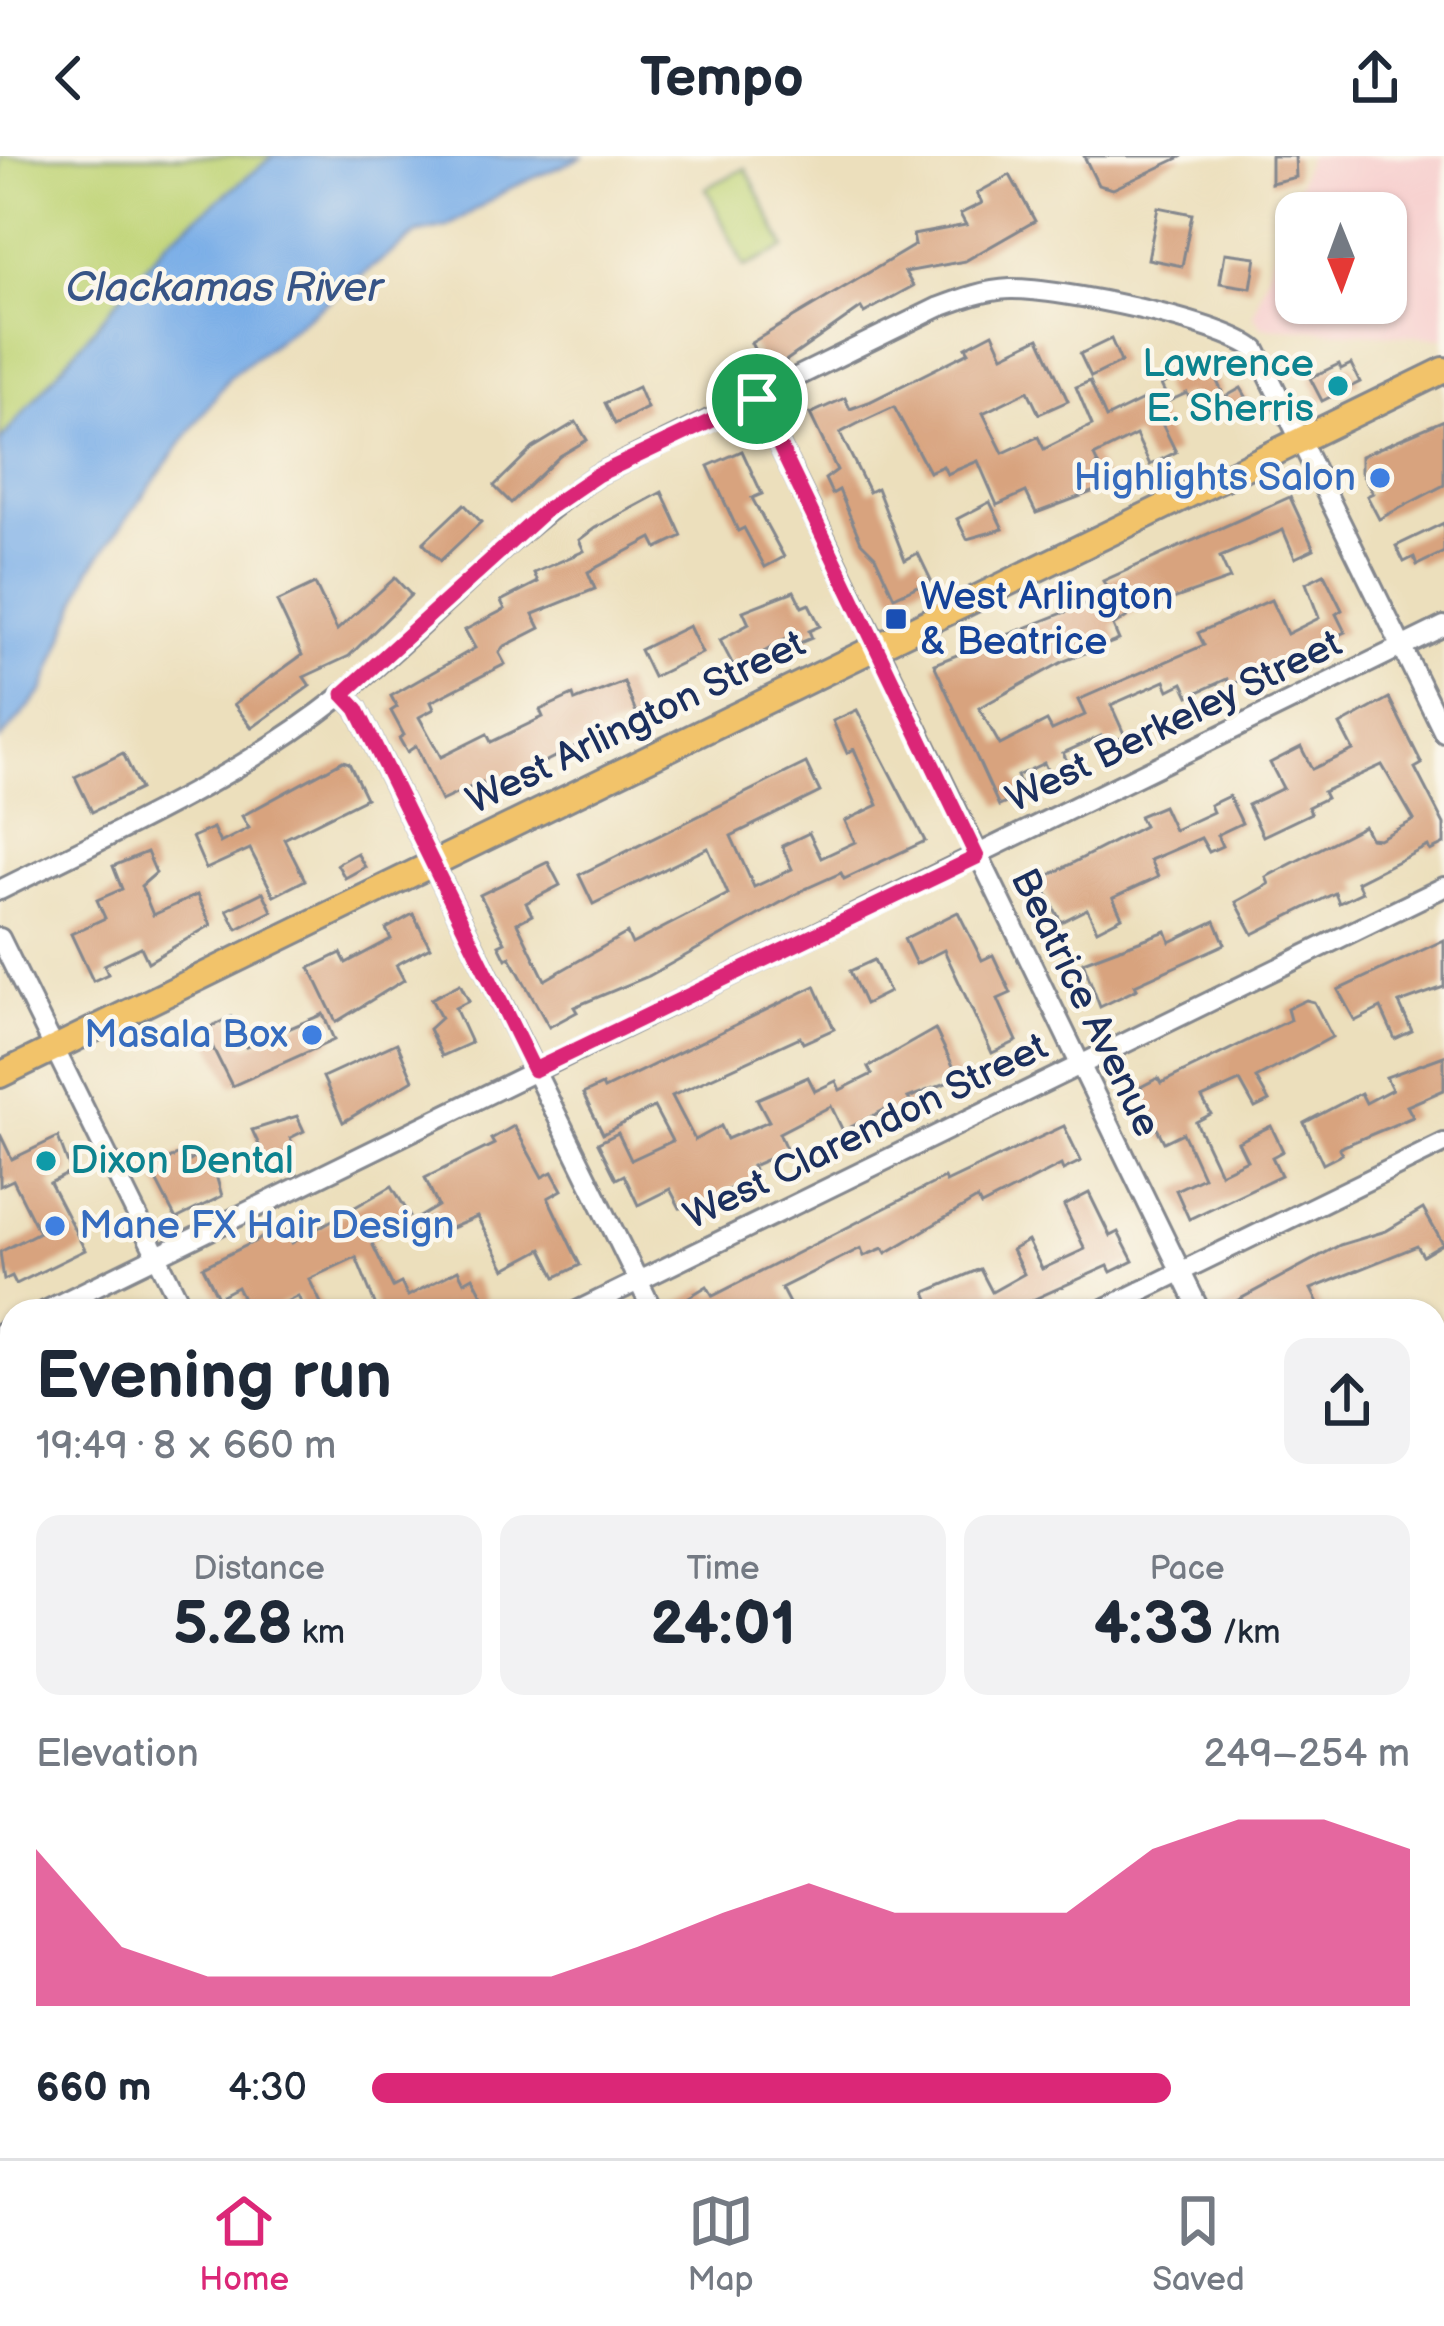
<!DOCTYPE html>
<html lang="en">
<head>
<meta charset="utf-8">
<style>
  :root { --surface:#fff; --page:#f2f2f3; --text:#1f2937; --muted:#747a83; --line:#e0e1e3; --accent:#db2777 }
  body { margin:0; font-family:"Balsamiq Sans",sans-serif; background:var(--page); color:var(--text); height:100vh; display:flex; flex-direction:column; font-size:45px; white-space:nowrap }
  * { box-sizing:border-box; margin:0 }
  p { font-size:39px; color:var(--muted) }
  .icon { flex:none; width:66px; height:66px; fill:none; stroke:currentColor; stroke-width:2; stroke-linecap:round; stroke-linejoin:round }
  .map { position:relative; flex:1; overflow:hidden }
  .details { position:absolute; left:0px; top:1143px; width:1446px; height:861px; display:flex; flex-direction:column; background:var(--surface); border-radius:36px 36px 0 0; box-shadow:0 3px 9px #0004 }
  .details>* { flex:none }
  .needle { width:78px; rotate:179deg }
  .tools { position:absolute; left:1275px; top:36px; display:grid; gap:24px }
  .tools a { display:grid; place-items:center; width:132px; height:132px; border-radius:24px; background:var(--surface); box-shadow:0 3px 9px #0004; font-size:60px }
  .pin { position:absolute; display:grid; place-items:center; width:102px; height:102px; color:#fff; margin:-51px; border:6px solid #fff; border-radius:50%; box-shadow:0 3px 12px #0007 }
  .round { display:grid; place-items:center; flex:none; width:126px; height:126px; border-radius:24px; background:var(--page) }
  .head { display:flex; align-items:center; justify-content:space-between; height:204px; padding:0 36px }
  h1 { font-size:66px; font-weight:800; line-height:90px }
  .metrics { display:grid; grid-template-columns:repeat(3,1fr); gap:18px; height:204px; padding:12px 36px }
  .metrics div { display:grid; align-content:center; border-radius:24px; background:var(--page); text-align:center }
  .metrics b { font-size:60px; font-weight:800 }
  .metrics small { font-size:33px; font-weight:400 }
  .metrics p { font-size:33px }
  .chart { height:336px; padding:24px 36px }
  .chart p { display:flex; justify-content:space-between }
  .chart svg { width:100%; height:216px; margin-top:12px; fill:var(--accent); opacity:.7 }
  ul { padding:0 36px; list-style:none; font-size:39px }
  li { display:grid; grid-template-columns:192px 144px 1fr; align-items:center; height:90px }
  li i { height:30px; border-radius:15px; background:var(--accent) }
  header { display:flex; justify-content:space-between; align-items:center; height:156px; padding:0 36px; background:var(--surface); font-size:54px; font-weight:800 }
  .menu { display:flex; justify-content:space-around; align-items:center; height:168px; border-top:3px solid var(--line); background:var(--surface); font-size:33px; color:var(--muted) }
  .menu a { display:grid; justify-items:center; gap:6px }
  .menu .current { color:var(--accent) }
  .map>svg:first-child { display:block }
  .built { fill:#f7d0cf; fill-rule:evenodd }
  .green { fill:#c0d477; stroke:#6e826a; stroke-width:3 }
  .water { fill:#7aaee7; stroke:#4a6ea2; stroke-width:3 }
  .building { fill:#d8a37e }
  .lines { fill:none; stroke-linecap:round; stroke-linejoin:round }
  .minor-casing { stroke:#84878d; stroke-width:24 }
  .major-casing { stroke:#84878d; stroke-width:30 }
  .minor { stroke:#fff; stroke-width:18 }
  .major { stroke:#f2c36a; stroke-width:24 }
  .route-casing { stroke:#fff; stroke-width:24 }
  .route { stroke:#db2777; stroke-width:15 }
  .culture-dot { fill:#0f9aa8; stroke:#fbf7ec; stroke-width:4.5 }
  .shop-dot { fill:#3f7fe0; stroke:#fbf7ec; stroke-width:4.5 }
  .transit-dot { fill:#1a4fb4; stroke:#fbf7ec; stroke-width:4.5 }
  .labels { text-anchor:middle; dominant-baseline:central; stroke-width:9; stroke-linejoin:round; paint-order:stroke }
  .culture-label { font-size:39px; fill:#0d838f; stroke:#fbf7ec; text-anchor:end }
  .shop-label { font-size:39px; fill:#366cbe; stroke:#fbf7ec; text-anchor:end }
  .transit-label { font-size:39px; fill:#164399; stroke:#fbf7ec; text-anchor:start }
  .street-label { font-size:39px; fill:#1b2f5e; stroke:#fbf7ec }
  .water-label { font-size:42px; font-style:italic; fill:#385587; stroke:#fbf7ec }
</style>
</head>
<body>
<header><svg class="icon" aria-label="back" viewBox="0 0 24 24"><path d="M15 5l-7 7 7 7"/></svg>Tempo<svg class="icon" aria-label="share" viewBox="0 0 24 24"><path d="M12 15V3M7 8l5-5 5 5M5 13v7h14v-7"/></svg></header>
<div class="map">
<svg width="1444" height="2002" viewBox="0 0 1444 2002">
  <rect width="100%" height="100%" fill="#fbf7ec"/>
  <filter id="ink" filterUnits="userSpaceOnUse"><feTurbulence type="fractalNoise" baseFrequency=".00833" numOctaves="2"/><feDisplacementMap in="SourceGraphic" scale="24" xChannelSelector="R" yChannelSelector="G"/><feConvolveMatrix kernelMatrix="1 2 1 2 8 2 1 2 1" color-interpolation-filters="sRGB"/></filter>
  <filter id="wash" filterUnits="userSpaceOnUse"><feTurbulence type="fractalNoise" baseFrequency=".004" numOctaves="4" result="noise"/><feDisplacementMap in="SourceGraphic" scale="48" xChannelSelector="R" yChannelSelector="G"/><feGaussianBlur stdDeviation="2.7" result="paint"/><feColorMatrix in="noise" values="0 0 0 0 0 0 0 0 0 0 0 0 0 0 0 0 0 1.4 0 .05"/><feComposite in="paint" operator="in"/></filter>
  <g filter="url(#wash)">
    <rect width="100%" height="100%" fill="#ecdfbc"/>
    <g class="built">
      <path d="M1308,0H1444V182L1262,171L1253,159ZM1296,57H1386V147H1296Z"/>
      <path d="M12,1982V1992H99L103,2002H0V1988Z"/>
    </g>
    <g class="green">
      <path d="M0,0H274L168,84L0,285Z"/>
      <path d="M746,12L785,92L744,111L706,32Z"/>
    </g>
    <path class="water" d="M274,0H584L510,32L447,71L417,77L230,220L90,413L43,535L0,584V285L168,84Z"/>
    <g id="blocks">
      <g class="building">
        <path d="M1084,0H1183L1113,33L1098,29Z"/>
        <path d="M1271,0H1295L1296,21L1271,27Z"/>
        <path d="M1010,19L1035,65L965,105L905,116L913,130L864,157L861,152L767,218L751,187L915,89L913,79L966,69L960,58L982,47L977,37Z"/>
        <path d="M1158,51L1192,58L1182,110L1148,103Z"/>
        <path d="M1225,97L1256,101L1251,132L1220,127Z"/>
        <path d="M993,177L1003,199L1039,182L1068,245L1039,258L1028,235L983,257L1003,297L1038,281L1044,293L1092,269L1076,231L1090,225L1106,262L1149,241L1176,296L1150,309L1136,279L1094,300L1108,330L1036,357L1026,336L997,349L978,305L947,318L943,310L929,316L894,251L857,268L840,277L869,336L877,332L905,404L918,397L931,424L894,441L875,400L861,386L839,334L832,338L825,323L837,314L810,258L845,242L850,253L869,246L969,196L966,191Z"/>
        <path d="M1111,183L1121,206L1091,221L1080,198Z"/>
        <path d="M1208,206L1222,236L1193,250L1187,237L1169,245L1161,229Z"/>
        <path d="M1339,208L1341,213L1351,208L1360,226L1322,245L1310,222Z"/>
        <path d="M638,231L647,252L615,268L605,247Z"/>
        <path d="M1241,232L1251,249L1227,262L1218,245Z"/>
        <path d="M1444,264V329L1379,363L1367,340L1373,337L1361,316V300Z"/>
        <path d="M576,266L587,284L560,300L511,347L494,330L533,292Z"/>
        <path d="M742,295L762,338L752,342L784,401L765,411L744,372L738,375L708,310Z"/>
        <path d="M662,336L682,380L657,392L652,382L588,416L595,433L533,458L540,472L503,491L499,497L505,508L431,546L434,553L419,561L441,601L487,578L491,586L543,561L540,554L573,539L575,545L624,526L639,564L610,573L487,635L482,626L441,645L416,590L407,596L399,582L404,579L391,555L397,551L391,540L475,492L465,474L505,453L501,445L538,426L534,417L584,395L579,384L595,372Z"/>
        <path d="M1290,341L1314,393L1295,402L1283,374L1220,401L1230,423L1133,457L1113,470L1119,484L1064,505L979,552L1000,589L1047,565L1052,574L1085,559L1078,544L1204,489L1198,477L1271,444L1287,478L1319,462L1306,427L1324,418L1342,454L1336,458L1345,476L1230,529L1227,523L1189,540L1183,527L1169,534L1165,525L1111,549L1125,580L1106,589L1101,580L1063,597L1069,609L1049,618L1044,607L1017,620L1025,639L999,650L934,508L1096,444L1093,437L1106,431L1103,425Z"/>
        <path d="M990,346L1003,373L967,383L957,363Z"/>
        <path d="M464,348L481,366L440,405L423,387Z"/>
        <path d="M1444,367V396L1417,409L1414,401L1404,406L1396,390Z"/>
        <path d="M395,422L411,439L349,500L304,521L310,530L252,572L234,548L302,499L277,446L315,428L337,474Z"/>
        <path d="M794,435L802,451L809,448L820,470L809,475L812,482L797,488L793,479L735,513L720,484L749,468L743,455Z"/>
        <path d="M689,470L702,497L653,521L640,494Z"/>
        <path d="M1389,542L1422,608L1415,612L1444,668V688L1430,695L1428,690L1357,726L1362,736L1339,747L1335,737L1253,778L1236,746L1269,728L1266,721L1364,670L1370,682L1379,683L1414,664L1382,609L1323,636L1326,642L1308,651L1311,657L1263,680L1248,649L1283,632L1270,607L1301,591L1312,613L1353,594L1340,569Z"/>
        <path d="M857,554L925,685L844,723L841,717L805,733L649,820L574,851L577,856L549,871L510,801L506,803L499,789L505,786L480,739L548,706L560,729L526,747L532,759L517,767L545,824L627,777L632,788L728,738L708,692L593,748L579,719L806,607L820,636L731,680L754,731L792,713L782,690L809,677L821,702L855,686L845,665L878,649L854,593L847,597L833,565Z"/>
        <path d="M123,597L140,633L92,656L75,621Z"/>
        <path d="M343,605L349,607L366,642L284,683L305,724L274,740L250,693L206,713L192,681L213,672L220,687L249,672L242,660Z"/>
        <path d="M1229,640L1242,667L1217,679L1222,690L1209,696L1201,682L1150,704L1158,721L1113,742L1122,761L1097,774L1087,753L1061,766L1040,724L1144,670L1139,660L1163,650L1174,674L1213,656L1210,649Z"/>
        <path d="M147,696L156,717L141,730L153,759L197,739L211,769L148,806L141,791L104,809L108,818L93,825L71,778L105,762L97,744L122,733L113,710Z"/>
        <path d="M357,697L365,711L345,722L337,708Z"/>
        <path d="M263,736L272,755L237,773L227,754Z"/>
        <path d="M958,756L982,804L993,799L1011,837L998,843L1017,885L992,897L944,794L916,808L904,783Z"/>
        <path d="M413,758L430,791L396,809L404,824L336,866L310,812L341,797L346,807L391,783L386,773Z"/>
        <path d="M1215,765L1225,788L1135,829L1137,833L1100,851L1083,806L1166,775L1170,786Z"/>
        <path d="M1444,784V831L1399,847L1412,875L1395,883L1381,852L1355,865L1338,834Z"/>
        <path d="M874,804L889,836L865,848L850,815Z"/>
        <path d="M460,828L469,845L455,852L471,887L442,900L429,873L441,862L431,843Z"/>
        <path d="M815,830L834,873L803,887L800,881L672,940L695,984L721,970L727,983L769,965L757,943L808,921L815,935L836,925L840,934L872,918L868,911L935,873L959,922L908,942L912,948L895,956L888,952L843,975L831,950L779,977L787,995L752,1010L757,1020L694,1050L680,1052L670,1033L638,1049L624,1019L616,1023L598,987L618,977L631,1004L672,985L654,951L603,978L583,938L602,929L604,933Z"/>
        <path d="M1306,844L1314,846L1332,881L1256,922L1269,945L1255,952L1240,925L1202,942L1211,958L1196,966L1220,1017L1247,1004L1238,986L1271,970L1283,995L1272,1001L1281,1019L1189,1063L1176,1034L1203,1021L1183,977L1164,986L1137,933L1158,922L1161,927L1290,864L1287,853Z"/>
        <path d="M323,858L334,884L232,930L204,874L231,861L246,891Z"/>
        <path d="M397,887L413,924L343,966L323,921Z"/>
        <path d="M1444,900V934L1407,950L1413,961L1339,992L1342,998L1323,1008L1304,967L1361,937L1366,947L1392,933L1386,921Z"/>
        <path d="M297,960L304,975L290,982L294,991L266,1004L252,974Z"/>
        <path d="M514,970L542,1021L552,1016L562,1034L548,1042L580,1109L556,1121L542,1093L505,1113L477,1061L421,1085L410,1067L438,1050L425,1022L494,988L491,983Z"/>
        <path d="M1064,970L1081,1005L1063,1014L1061,1009L981,1050L977,1043L886,1097L883,1092L864,1100L861,1092L781,1132L793,1155H666L707,1130L713,1140L944,1022L946,1026Z"/>
        <path d="M0,978L12,1003L58,981L71,1016L50,1027L85,1094L16,1128L12,1120L4,1124L0,1096L39,1076L13,1024L0,1030Z"/>
        <path d="M185,995L190,1005L200,999L207,1012L213,1009L222,1040L176,1063L150,1013Z"/>
        <path d="M392,1030L410,1060L370,1083L393,1131L401,1127L408,1140L458,1114L464,1126L473,1121L485,1144L464,1155H378L356,1101L309,1123L325,1155H305L298,1140L268,1155H249L237,1131L218,1141L203,1111L284,1071L292,1087Z"/>
        <path d="M1089,1037L1110,1080L1118,1076L1133,1105L1111,1116L1108,1110L1008,1155H934L926,1136L980,1113L992,1136L1024,1118L1012,1094L1028,1085L1042,1113L1085,1093L1064,1050Z"/>
        <path d="M1423,1053L1443,1088L1423,1100L1417,1090L1311,1133L1322,1155H1218L1340,1089L1386,1075Z"/>
      </g>
    </g>
  </g>
  <g filter="url(#ink)">
    <use href="#blocks" fill-opacity="0" stroke="#84878d" stroke-width="3"/>
    <g class="lines">
      <g class="minor-casing">
        <g id="minor">
          <path d="M757,243L1200,1155"/>
          <path d="M343,538L357,553L653,1155"/>
          <path d="M0,734C118,675 236,623 341,540C429,469 503,382 597,319L937,152C961,143 984,134 1010,133C1059,132 1220,165 1256,194L1444,577"/>
          <path d="M0,782L184,1155"/>
          <path d="M45,1155L1444,470"/>
          <path d="M577,1155L1444,731"/>
          <path d="M1100,1155L1444,987"/>
          <path d="M0,1177L12,1171"/>
          <path d="M1434,1251L1444,1246"/>
          <path d="M0,1436L12,1431"/>
          <path d="M1434,1509L1444,1504"/>
          <path d="M1434,1635L1444,1656"/>
          <path d="M0,1695L12,1689"/>
          <path d="M0,1731L12,1756"/>
          <path d="M1434,1768L1444,1763"/>
          <path d="M0,1953L12,1947"/>
          <path d="M127,1992L131,2002"/>
          <path d="M594,1992L599,2002"/>
          <path d="M1060,1992L1065,2002"/>
          <path d="M433,2002L454,1992"/>
          <path d="M958,2002L978,1992"/>
        </g>
      </g>
      <g class="major-casing">
        <path id="major" d="M0,919L1444,214"/>
      </g>
      <use href="#minor" class="minor"/>
      <use href="#major" class="major"/>
    </g>
  </g>
  <g class="lines" filter="url(#ink)">
    <g class="route-casing">
      <path id="route" d="M757,243L977,701L534,914L357,553L343,538L547,353L597,319Z"/>
    </g>
    <use href="#route" class="route"/>
  </g>
  <g class="culture-dot">
    <circle cx="1338" cy="230" r="12"/>
    <circle cx="46" cy="1005" r="12"/>
  </g>
  <g class="shop-dot">
    <circle cx="1380" cy="322" r="12"/>
    <circle cx="312" cy="879" r="12"/>
    <circle cx="55" cy="1070" r="12"/>
  </g>
  <rect class="transit-dot" x="884" y="451" width="24" height="24" rx="6"/>
  <g class="labels">
    <g class="culture-label">
      <text x="1314" y="208">Lawrence<tspan x="1314" dy="45">E. Sherris</tspan></text>
      <text x="70" y="1005" text-anchor="start">Dixon Dental</text>
    </g>
    <g class="shop-label">
      <text x="1356" y="322">Highlights Salon</text>
      <text x="288" y="879">Masala Box</text>
      <text x="79" y="1070" text-anchor="start">Mane FX Hair Design</text>
    </g>
    <g class="transit-label">
      <text x="920" y="441">West Arlington<tspan x="920" dy="45">&amp; Beatrice</tspan></text>
    </g>
    <g class="street-label">
      <text transform="translate(1174 566) rotate(-26)">West Berkeley Street</text>
      <text transform="translate(636 567) rotate(-26)">West Arlington Street</text>
      <text transform="translate(1085 847) rotate(64)">Beatrice Avenue</text>
      <text transform="translate(866 976) rotate(-26)">West Clarendon Street</text>
    </g>
    <g class="water-label">
      <text x="224" y="132">Clackamas River</text>
    </g>
  </g>
</svg>
<div class="tools">
<a><svg class="needle" viewBox="-14 -14 28 28"><path d="M0-13l5 13h-10z" fill="#e53935"/><path d="M0 13l5-13h-10z" fill="#747a83"/></svg></a>
</div>
<div class="pin" style="left:757px;top:243px;background:#1e9e55"><svg class="icon" aria-label="arrive" viewBox="0 0 24 24"><path d="M6 21V4h12l-3 4 3 4H6"/></svg></div>
<section class="details">
<div class="head"><div><h1>Evening run</h1><p>19:49 · 8 × 660 m</p></div><a class="round"><svg class="icon" aria-label="share" viewBox="0 0 24 24"><path d="M12 15V3M7 8l5-5 5 5M5 13v7h14v-7"/></svg></a></div>
<div class="metrics">
<div><p>Distance</p><b>5.28<small> km</small></b></div>
<div><p>Time</p><b>24:01</b></div>
<div><p>Pace</p><b>4:33<small> /km</small></b></div>
</div>
<div class="chart"><p><span>Elevation</span>249–254 m</p>
<svg viewBox="0 0 160 44" preserveAspectRatio="none"><path d="M0 44V12L10 32L20 38L30 38L40 38L50 38L60 38L70 32L80 25L90 19L100 25L110 25L120 25L130 12L140 6L150 6L160 12V44z"/></svg>
</div>
<ul>
<li><b>660 m</b>4:30<i style="width:77%"></i></li>
</ul>
</section>
</div>
<nav class="menu">
<a class="current"><svg class="icon" aria-label="home" viewBox="0 0 24 24"><path d="M3 11l9-7 9 7M6 9v11h12V9"/></svg>Home</a>
<a><svg class="icon" aria-label="map" viewBox="0 0 24 24"><path d="M3 6l6-2 6 2 6-2v14l-6 2-6-2-6 2zM9 4v14M15 6v14"/></svg>Map</a>
<a><svg class="icon" aria-label="saved" viewBox="0 0 24 24"><path d="M7 4h10v16l-5-4-5 4z"/></svg>Saved</a>
</nav>
</body>
</html>
